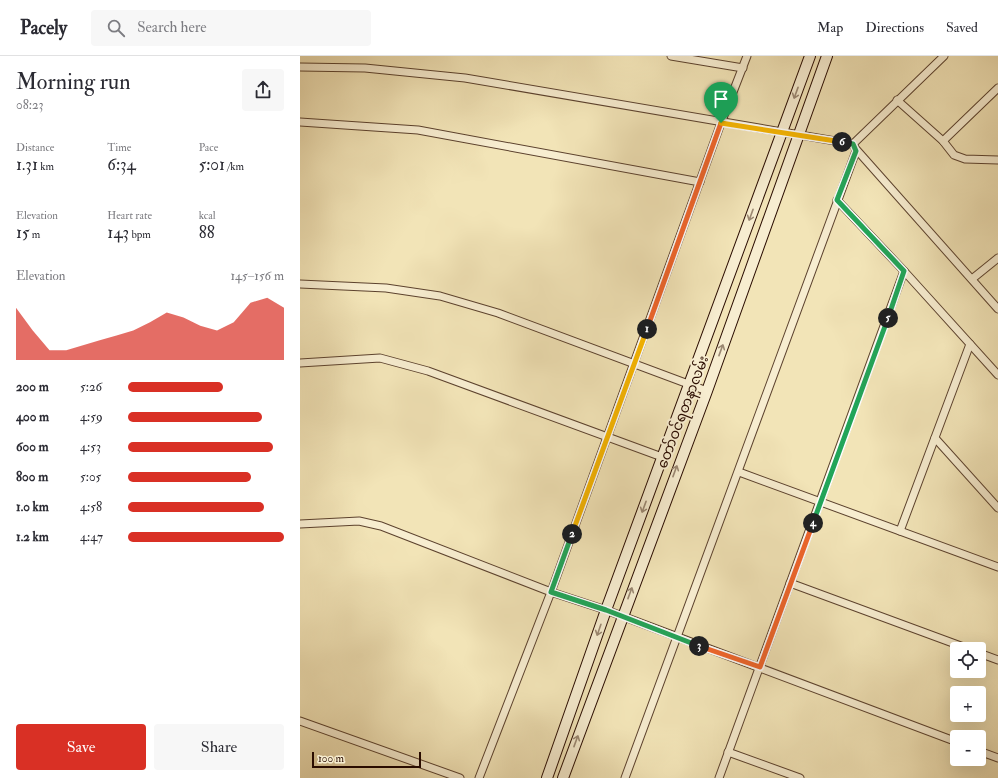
<!DOCTYPE html>
<html lang="en">
<head>
<meta charset="utf-8">
<style>
  :root { --surface:#fff; --page:#f7f7f7; --text:#2b2b33; --muted:#7c7c81; --line:#e1e1e2; --accent:#d93025 }
  body { margin:0; font-family:"IM FELL Double Pica","Noto Sans Myanmar",serif; background:var(--page); color:var(--text); height:100vh; display:flex; flex-direction:column; font-size:15px; white-space:nowrap }
  * { box-sizing:border-box; margin:0 }
  p { font-size:13px; color:var(--muted) }
  .icon { flex:none; width:22px; height:22px; fill:none; stroke:currentColor; stroke-width:2; stroke-linecap:round; stroke-linejoin:round }
  .map { position:relative; flex:1; overflow:hidden }
  .panel { display:flex; flex-direction:column; background:var(--surface); width:300px }
  .panel>* { flex:none }
  .buttons { position:absolute; left:650px; top:586px; display:grid; gap:8px }
  .buttons a { display:grid; place-items:center; width:36px; height:36px; border-radius:4px; background:var(--surface); box-shadow:0 4px 16px #0002; font-size:20px }
  .scale { position:absolute; left:12px; bottom:10px; width:109px; box-sizing:border-box; padding-left:4px; border:2px solid #2a0c00; border-top:0; font-size:11px; line-height:14px; white-space:nowrap; color:#2a0c00; -webkit-text-stroke:3px #f7edd0; paint-order:stroke }
  .pin { position:absolute; display:grid; place-items:center; width:34px; height:34px; color:#fff; margin:-41px -17px; border-radius:50% 50% 50% 0; rotate:-45deg; box-shadow:0 0 4px #0007 }
  .pin .icon { rotate:45deg }
  .km { position:absolute; width:20px; height:20px; margin:-10px; border-radius:50%; background:#222; color:#fff; font-size:11px; line-height:20px; text-align:center }
  .round { display:grid; place-items:center; flex:none; width:42px; height:42px; border-radius:4px; background:var(--page) }
  .head { display:flex; align-items:center; justify-content:space-between; height:68px; padding:0 16px }
  h1 { font-size:22px; font-weight:600; line-height:30px }
  .metrics { display:grid; grid-template-columns:repeat(3,1fr); gap:6px; height:68px; padding:4px 16px }
  .metrics div { display:grid; align-content:center }
  .metrics b { font-size:17px; font-weight:600 }
  .metrics small { font-size:11px; font-weight:400 }
  .metrics p { font-size:11px }
  .chart { height:112px; padding:8px 16px }
  .chart p { display:flex; justify-content:space-between }
  .chart svg { width:100%; height:72px; margin-top:4px; fill:var(--accent); opacity:.7 }
  .primary-button { display:flex; gap:8px; margin-top:auto; padding:8px 16px }
  .primary-button a { flex:1; height:46px; border-radius:4px; background:var(--accent); color:#fff; font-size:16px; font-weight:600; line-height:46px; text-align:center }
  .primary-button a+a { background:var(--page); color:var(--text) }
  ul { padding:0 16px; list-style:none; font-size:13px }
  li { display:grid; grid-template-columns:64px 48px 1fr; align-items:center; height:30px }
  li i { height:10px; border-radius:5px; background:var(--accent) }
  header { display:flex; align-items:center; gap:24px; box-sizing:border-box; height:56px; padding:0 20px; background:var(--surface); border-bottom:1px solid var(--line) }
  header strong { font-size:19px }
  nav { display:flex; gap:22px; margin-inline-start:auto; font-size:14px }
  .search { width:280px; height:36px; background:var(--page); display:flex; align-items:center; gap:10px; box-sizing:border-box; padding:0 14px; border-radius:4px; color:var(--muted); font-size:15px }
  main { display:flex; flex:1; min-height:0 }
  .map>svg:first-child { display:block }
  .lines { fill:none; stroke-linecap:round; stroke-linejoin:round }
  .minor-casing { stroke:#5c422e; stroke-width:9 }
  .secondary-casing { stroke:#2a0c00; stroke-width:12 }
  .minor { stroke:#f7edd0; stroke-width:7 }
  .secondary { stroke:#f7edd0; stroke-width:10 }
  .oneway { stroke:#9b8872 }
  .split-1-casing { stroke:#fff; stroke-width:8 }
  .split-2-casing { stroke:#fff; stroke-width:8 }
  .split-3-casing { stroke:#fff; stroke-width:8 }
  .split-4-casing { stroke:#fff; stroke-width:8 }
  .split-5-casing { stroke:#fff; stroke-width:8 }
  .split-6-casing { stroke:#fff; stroke-width:8 }
  .split-7-casing { stroke:#fff; stroke-width:8 }
  .split-1 { stroke:#f0652b; stroke-width:5 }
  .split-2 { stroke:#f5b400; stroke-width:5 }
  .split-3 { stroke:#22a559; stroke-width:5 }
  .split-4 { stroke:#f0652b; stroke-width:5 }
  .split-5 { stroke:#22a559; stroke-width:5 }
  .split-6 { stroke:#22a559; stroke-width:5 }
  .split-7 { stroke:#f5b400; stroke-width:5 }
  .labels { text-anchor:middle; dominant-baseline:central; stroke-width:4; stroke-linejoin:round; paint-order:stroke }
  .street-label { font-size:14px; fill:#2a0c00; stroke:#f7edd0 }
</style>
</head>
<body>
<header>
<strong>Pacely</strong>
<div class="search"><svg class="icon" aria-label="search" viewBox="0 0 24 24"><circle cx="10" cy="10" r="6"/><path d="M15 15l6 6"/></svg>Search here</div>
<nav><a>Map</a><a>Directions</a><a>Saved</a></nav>
</header>
<main>
<section class="panel">
<div class="head"><div><h1>Morning run</h1><p>08:23</p></div><a class="round"><svg class="icon" aria-label="share" viewBox="0 0 24 24"><path d="M12 15V3M7 8l5-5 5 5M5 13v7h14v-7"/></svg></a></div>
<div class="metrics">
<div><p>Distance</p><b>1.31<small> km</small></b></div>
<div><p>Time</p><b>6:34</b></div>
<div><p>Pace</p><b>5:01<small> /km</small></b></div>
</div>
<div class="metrics">
<div><p>Elevation</p><b>15<small> m</small></b></div>
<div><p>Heart rate</p><b>143<small> bpm</small></b></div>
<div><p>kcal</p><b>88</b></div>
</div>
<div class="chart"><p><span>Elevation</span>145–156 m</p>
<svg viewBox="0 0 160 44" preserveAspectRatio="none"><path d="M0 44V12L10 26L20 38L30 38L40 35L50 32L60 29L70 26L80 21L90 15L100 18L110 23L120 26L130 21L140 9L150 6L160 12V44z"/></svg>
</div>
<ul>
<li><b>200 m</b>5:26<i style="width:61%"></i></li>
<li><b>400 m</b>4:59<i style="width:86%"></i></li>
<li><b>600 m</b>4:53<i style="width:93%"></i></li>
<li><b>800 m</b>5:05<i style="width:79%"></i></li>
<li><b>1.0 km</b>4:58<i style="width:87%"></i></li>
<li><b>1.2 km</b>4:47<i style="width:100%"></i></li>
</ul>
<div class="primary-button"><a>Save</a><a>Share</a></div>
</section>
<div class="map">
<svg width="698" height="722" viewBox="0 0 698 722">
  <rect width="100%" height="100%" fill="#f2e4b7"/>
  <filter id="stains"><feTurbulence type="fractalNoise" baseFrequency=".005" numOctaves="4"/><feColorMatrix values="0 0 0 0 .2 0 0 0 0 .09 0 0 0 0 .02 0 0 0 .5 -.17"/></filter>
  <radialGradient id="worn" r=".72"><stop offset=".6" stop-color="#630" stop-opacity="0"/><stop offset="1" stop-color="#630" stop-opacity=".3"/></radialGradient>
  <g class="lines">
    <g class="minor-casing">
      <g id="minor">
        <path d="M371,0L443,12"/>
        <path d="M0,11L65,12L165,22L553,88"/>
        <path d="M597,44L643,85L654,99L665,103L698,104"/>
        <path d="M0,66L118,74L400,126"/>
        <path d="M643,85L698,32"/>
        <path d="M553,88L644,0"/>
        <path d="M555,92L698,253"/>
        <path d="M537,144L604,215L698,319"/>
        <path d="M672,223L698,202"/>
        <path d="M0,228L86,232L140,240L198,257L407,335"/>
        <path d="M0,307L80,302L128,315L362,401"/>
        <path d="M635,382L698,452"/>
        <path d="M439,416L698,511"/>
        <path d="M0,468L59,465L81,470L251,536L306,554L657,686"/>
        <path d="M600,475L670,288"/>
        <path d="M490,527L669,593"/>
        <path d="M679,597L698,604"/>
        <path d="M0,665L160,722"/>
        <path d="M679,695L698,702"/>
        <path d="M428,696L500,722"/>
        <path d="M179,722L251,536L421,67L447,0"/>
        <path d="M325,722L556,95"/>
        <path d="M419,722L604,215"/>
      </g>
    </g>
    <g class="secondary-casing">
      <g id="secondary">
        <path d="M247,722L306,554L510,0"/>
        <path d="M263,722L407,335L527,0"/>
      </g>
    </g>
    <use href="#minor" class="minor"/>
    <use href="#secondary" class="secondary"/>
  </g>
  <defs><path id="oneway-shaft" d="M-6 0H5M1.5-3L5.5 0L1.5 3" fill="none" stroke-width="1.6" stroke-linecap="round" stroke-linejoin="round"/></defs>
  <g class="oneway">
    <use href="#oneway-shaft" transform="translate(496 37) rotate(110)"/>
    <use href="#oneway-shaft" transform="translate(451 159) rotate(110)"/>
    <use href="#oneway-shaft" transform="translate(421 294) rotate(-70)"/>
    <use href="#oneway-shaft" transform="translate(375 415) rotate(-70)"/>
    <use href="#oneway-shaft" transform="translate(344 451) rotate(110)"/>
    <use href="#oneway-shaft" transform="translate(330 537) rotate(-70)"/>
    <use href="#oneway-shaft" transform="translate(299 574) rotate(109)"/>
    <use href="#oneway-shaft" transform="translate(276 685) rotate(-70)"/>
  </g>
  <g class="lines">
    <g class="split-1-casing">
      <path id="split-1" d="M347,273L421,67"/>
    </g>
    <g class="split-2-casing">
      <path id="split-2" d="M272,478L347,273"/>
    </g>
    <g class="split-3-casing">
      <path id="split-3" d="M272,478L251,536L306,554L399,590"/>
    </g>
    <g class="split-4-casing">
      <path id="split-4" d="M399,590L460,611L513,467"/>
    </g>
    <g class="split-5-casing">
      <path id="split-5" d="M513,467L588,262"/>
    </g>
    <g class="split-6-casing">
      <path id="split-6" d="M542,86L553,88L556,95L537,144L604,215L588,262"/>
    </g>
    <g class="split-7-casing">
      <path id="split-7" d="M421,67L542,86"/>
    </g>
    <use href="#split-1" class="split-1"/>
    <use href="#split-2" class="split-2"/>
    <use href="#split-3" class="split-3"/>
    <use href="#split-4" class="split-4"/>
    <use href="#split-5" class="split-5"/>
    <use href="#split-6" class="split-6"/>
    <use href="#split-7" class="split-7"/>
  </g>
  <g class="labels">
    <g class="street-label">
      <text transform="translate(383 356) rotate(-69)">တော်ဝင်ရတနာလမ်း</text>
    </g>
  </g>
  <rect width="100%" height="100%" filter="url(#stains)"/>
  <rect width="100%" height="100%" fill="url(#worn)"/>
</svg>
<div class="buttons">
<a><svg class="icon" aria-label="locate" viewBox="0 0 24 24"><circle cx="12" cy="12" r="6"/><path d="M12 2v4M12 18v4M2 12h4M18 12h4"/></svg></a>
<a>+</a>
<a>−</a>
</div>
<div class="scale">100 m</div>
<div class="pin" style="left:421px;top:67px;background:#1e9e55"><svg class="icon" aria-label="arrive" viewBox="0 0 24 24"><path d="M6 21V4h12l-3 4 3 4H6"/></svg></div>
<b class="km" style="left:347px;top:273px">1</b>
<b class="km" style="left:272px;top:478px">2</b>
<b class="km" style="left:399px;top:590px">3</b>
<b class="km" style="left:513px;top:467px">4</b>
<b class="km" style="left:588px;top:262px">5</b>
<b class="km" style="left:542px;top:86px">6</b>
</div>
</main>
</body>
</html>
